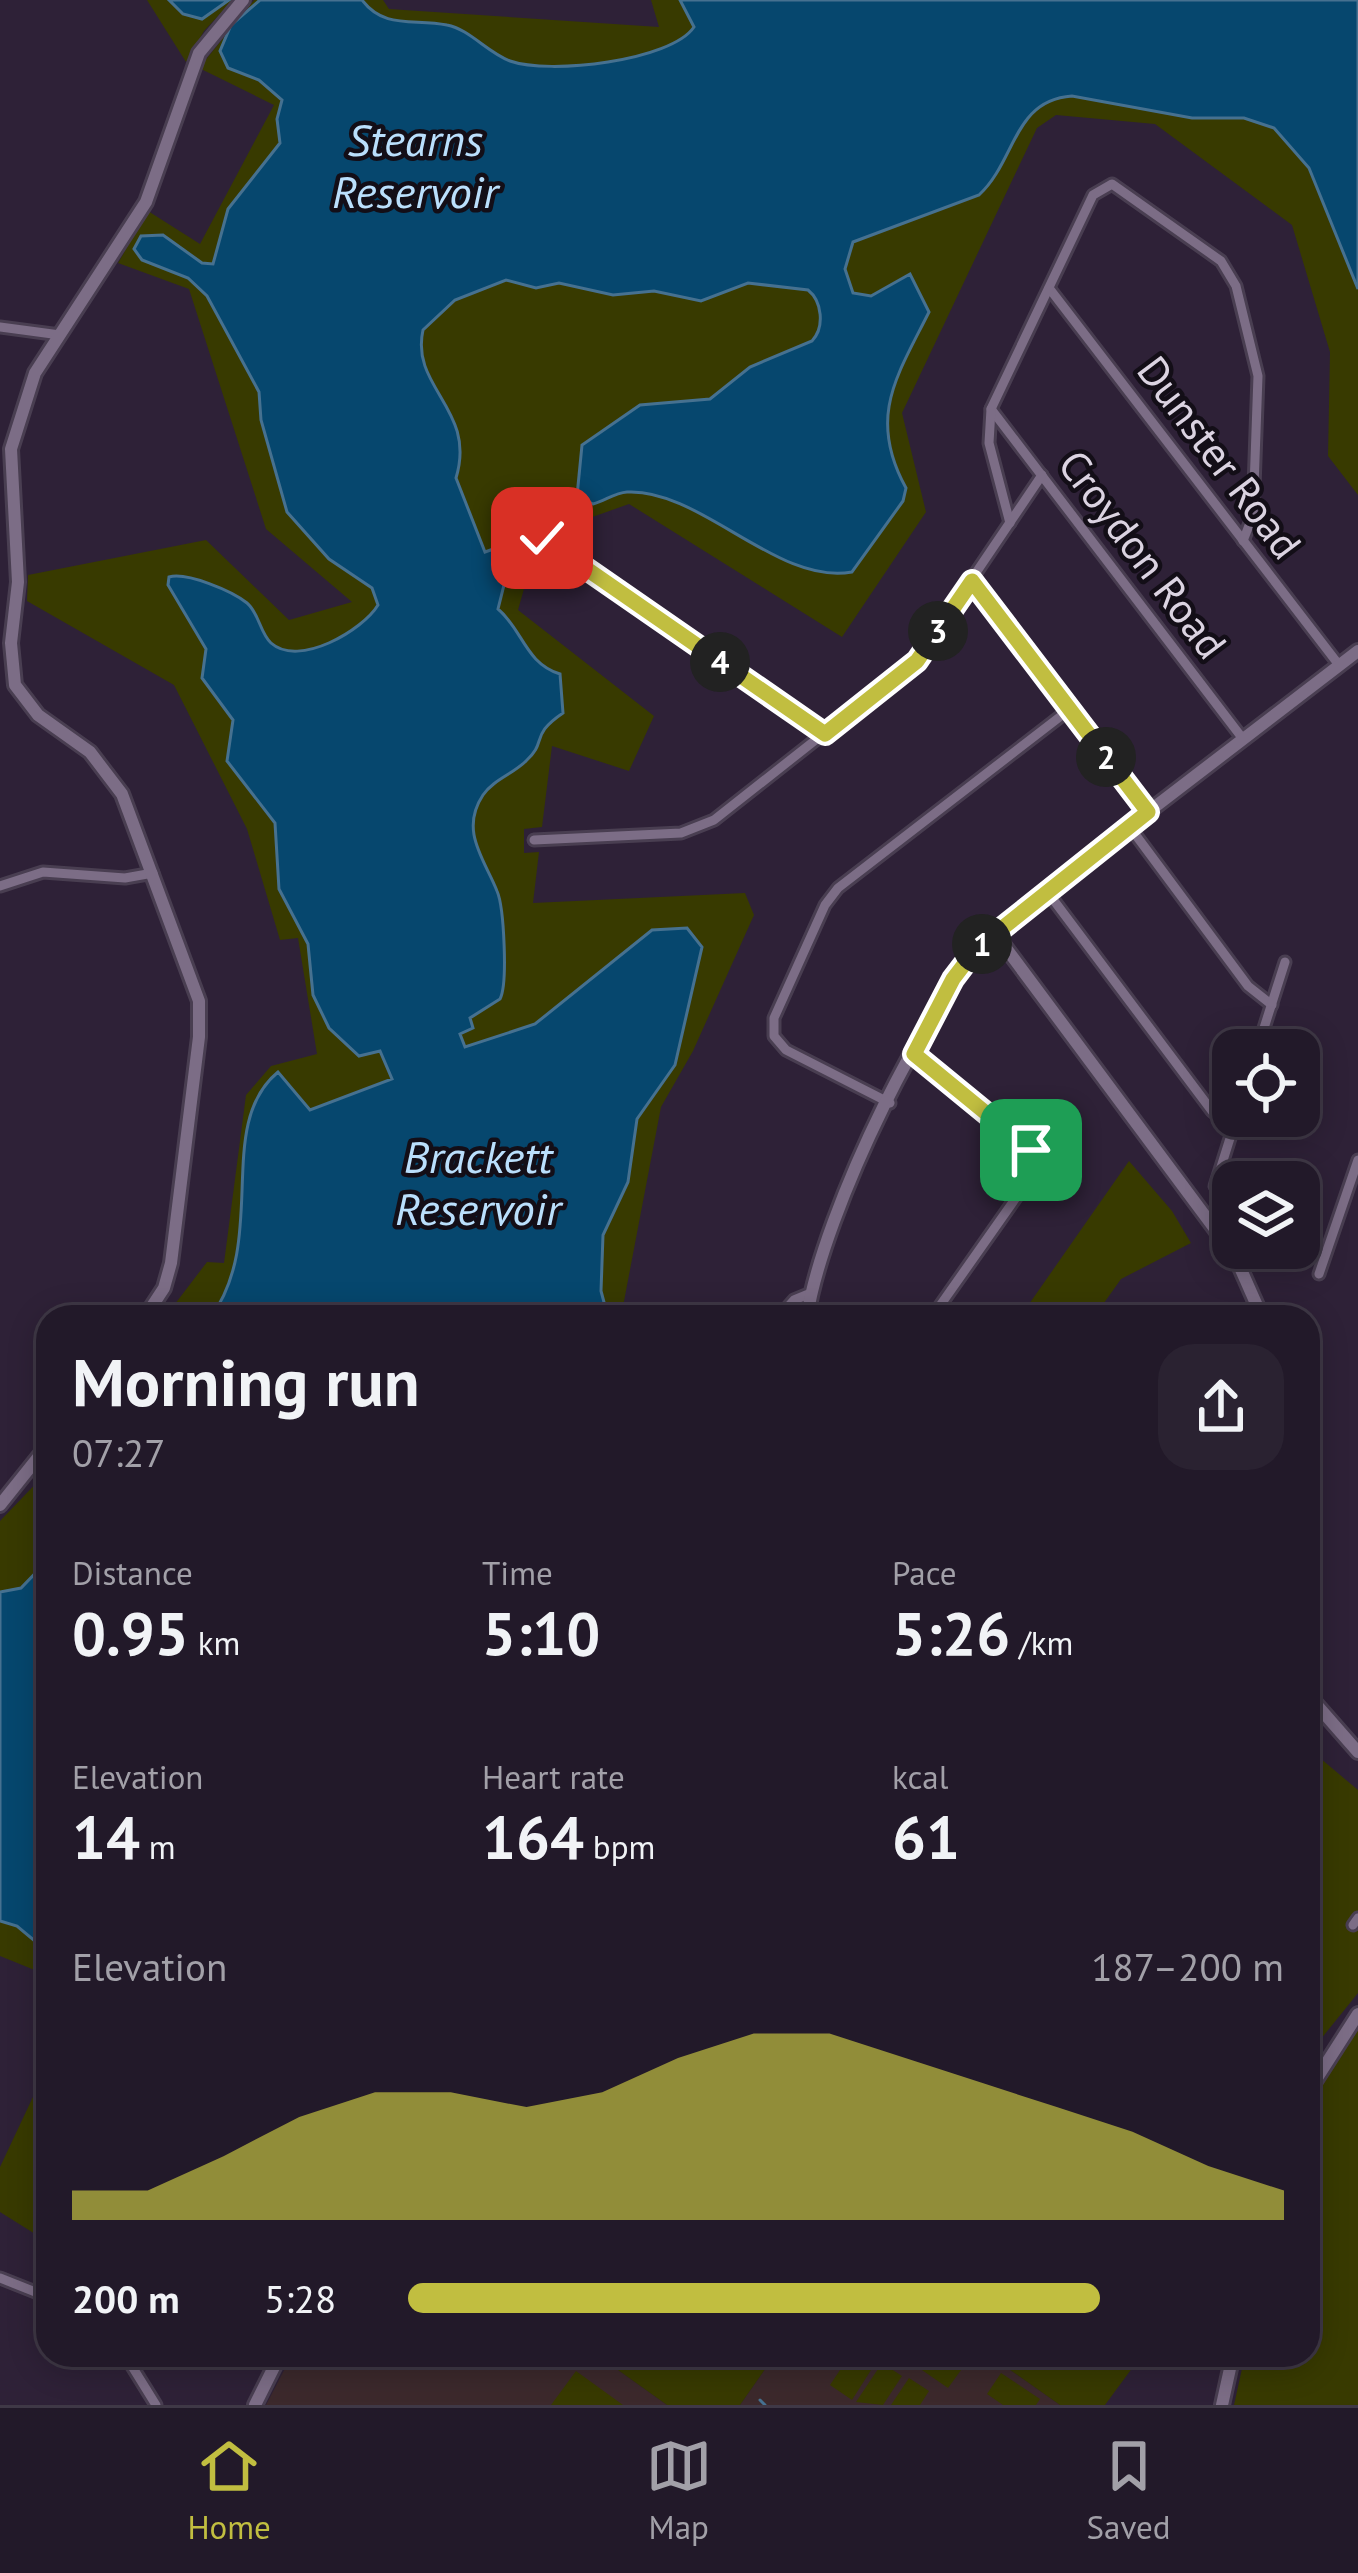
<!DOCTYPE html>
<html lang="en">
<head>
<meta charset="utf-8">
<style>
  :root { --surface:#221929; --page:#2a2231; --text:#f1f3f6; --muted:#a2a0a8; --line:#3f3846; --accent:#c1be40 }
  body { margin:0; font-family:"PT Sans",sans-serif; background:var(--page); color:var(--text); height:100vh; display:flex; flex-direction:column; font-size:45px; white-space:nowrap }
  * { box-sizing:border-box; margin:0 }
  p { font-size:39px; color:var(--muted) }
  .icon { flex:none; width:66px; height:66px; fill:none; stroke:currentColor; stroke-width:2; stroke-linecap:round; stroke-linejoin:round }
  .map { position:relative; flex:1; overflow:hidden }
  .sheet { position:absolute; left:36px; top:1305px; width:1284px; height:1062px; display:flex; flex-direction:column; background:var(--surface); border-radius:36px; box-shadow:0 6px 30px #0003,0 0 0 3px var(--line) }
  .sheet>* { flex:none }
  .tools { position:absolute; left:1212px; top:1029px; display:grid; gap:24px }
  .tools a { display:grid; place-items:center; width:108px; height:108px; border-radius:24px; background:var(--surface); box-shadow:0 6px 30px #0003,0 0 0 3px var(--line); font-size:60px }
  .pin { position:absolute; display:grid; place-items:center; width:102px; height:102px; color:#fff; margin:-51px; border-radius:24px; box-shadow:0 6px 18px #0006 }
  .km { position:absolute; width:60px; height:60px; margin:-30px; border-radius:50%; background:#222; color:#fff; font-size:33px; line-height:60px; text-align:center }
  .round { display:grid; place-items:center; flex:none; width:126px; height:126px; border-radius:36px; background:var(--page) }
  .head { display:flex; align-items:center; justify-content:space-between; height:204px; padding:0 36px }
  h1 { font-size:66px; font-weight:800; line-height:90px }
  .stats { display:grid; grid-template-columns:repeat(3,1fr); gap:18px; height:204px; padding:12px 36px }
  .stats div { display:grid; align-content:center }
  .stats b { font-size:60px; font-weight:800 }
  .stats small { font-size:33px; font-weight:400 }
  .stats p { font-size:33px }
  .chart { height:336px; padding:24px 36px }
  .chart p { display:flex; justify-content:space-between }
  .chart svg { width:100%; height:216px; margin-top:12px; fill:var(--accent); opacity:.7 }
  ul { padding:0 36px; list-style:none; font-size:39px }
  li { display:grid; grid-template-columns:192px 144px 1fr; align-items:center; height:90px }
  li i { height:30px; border-radius:15px; background:var(--accent) }
  .dock { display:flex; justify-content:space-around; align-items:center; height:168px; border-top:3px solid var(--line); background:var(--surface); font-size:33px; color:var(--muted) }
  .dock a { display:grid; justify-items:center; gap:6px }
  .dock .active { color:var(--accent) }
  .map>svg:first-child { display:block }
  .education { fill:#3c292c }
  .green { fill:#383a00 }
  .water { fill:#06476e; stroke:#467190; stroke-width:3 }
  .lines { fill:none; stroke-linecap:round; stroke-linejoin:round }
  .stream { stroke:#467190; stroke-width:3 }
  .street-casing { stroke:#493e51; stroke-width:15 }
  .secondary-casing { stroke:#493e51; stroke-width:18 }
  .street { stroke:#7c6d86; stroke-width:9 }
  .secondary { stroke:#7c6d86; stroke-width:12 }
  .route-casing { stroke:#fff; stroke-width:24 }
  .route { stroke:#c1be40; stroke-width:15 }
  .labels { text-anchor:middle; dominant-baseline:central; stroke-width:9; stroke-linejoin:round; paint-order:stroke }
  .street-label { font-size:42px; fill:#dbd3e1; stroke:#130e17 }
  .water-label { font-size:45px; font-style:italic; fill:#badffc; stroke:#130e17 }
</style>
</head>
<body>
<div class="map">
<svg width="1358" height="2405" viewBox="0 0 1358 2405">
  <rect width="100%" height="100%" fill="#2e2137"/>
  <g class="education">
    <path d="M292,2355H597L667,2405H266Z"/>
    <path d="M775,2355H989L1060,2405H740Z"/>
  </g>
  <g class="green">
    <path d="M147,0H233L204,31L186,62Z"/>
    <path d="M254,0H383L389,9L659,27L651,0H1358V495L1328,456L1330,352L1292,225L1155,124L1056,115L1037,128L902,413L926,512L842,637L629,504L553,531L538,521L524,541L535,550L518,610L654,716L629,771L552,746L542,827L524,829V853L539,852L533,903L745,893L754,915L693,1051L661,1107L621,1317H165L207,1262L224,1263L246,1095L271,1066L317,1054L298,938L280,940L247,829L174,685L27,601L28,575L206,540L289,620L352,602L266,529L189,289L118,263L148,211L200,244L274,105L199,68Z"/>
    <path d="M1129,1161L1172,1211L1191,1243L1121,1279L1094,1317H1020Z"/>
    <path d="M48,1471V1986L37,1971L0,1956V1521Z"/>
    <path d="M1308,1748L1358,1790V1993L1308,2055Z"/>
    <path d="M1358,2026V2405H1234L1245,2355H1308V2107Z"/>
    <path d="M48,2065V2242L0,2212V2167Z"/>
    <path d="M597,2355H775L740,2405H667Z"/>
    <path d="M850,2355L878,2359L852,2400L830,2385Z"/>
    <path d="M909,2355H972L948,2388L906,2359Z"/>
    <path d="M989,2355H1159L1133,2367L1105,2405H1060Z"/>
    <path d="M882,2363L902,2376L883,2405L856,2402Z"/>
    <path d="M576,2371L623,2405H551Z"/>
    <path d="M1001,2373L1040,2399L1036,2405H1003L987,2394Z"/>
    <path d="M909,2378L929,2391L920,2405H891Z"/>
  </g>
  <g class="water">
    <path d="M169,0H229L202,19L183,14Z"/>
    <path d="M260,0H362C385,30 414,18 447,25C469,29 488,53 510,61C549,75 671,61 694,27L680,0H1358V289L1309,168L1274,128L1244,118H1192L1072,96C1013,100 1016,161 979,195L853,242L845,269L853,293L871,296L910,274L929,312C897,376 867,417 906,488L903,501L852,572C778,586 700,488 627,492C614,493 605,501 593,504L577,496L582,445L640,405L710,399L750,367L812,341C825,327 822,301 808,290L748,283L701,301L654,291L613,295L559,283L536,288L506,280L455,300L423,330C410,388 477,409 456,478L485,552L499,547L511,557L498,609C523,630 525,663 560,674L563,713C529,736 548,741 526,761C513,774 493,780 483,795C459,831 485,860 497,891C504,907 508,984 500,999L470,1018L473,1028L460,1034L465,1047L535,1024L652,930L687,928L702,947L675,1065L637,1119L628,1182L603,1235L601,1291L608,1317H211C269,1237 214,1125 278,1072L310,1110L392,1079L380,1051L359,1056L329,1028L313,995L308,944L279,889L275,823L227,761L233,720L202,678L206,649L168,585L169,577C187,572 232,591 247,603C259,613 260,633 271,643C299,668 363,630 378,605L372,588L329,559L287,512L261,420L259,392L207,296L188,278L142,260L134,249L141,236L163,235L202,263L213,264L228,209L280,143L277,119L282,100L259,80L228,68L220,51L231,25Z"/>
    <path d="M48,1560V1952L17,1926L0,1921V1592L21,1588Z"/>
  </g>
  <g class="lines">
    <path class="stream" d="M760,2400L765,2405"/>
    <g class="street-casing">
      <g id="street">
        <path d="M1049,288L1339,665"/>
        <path d="M0,327L60,335"/>
        <path d="M991,409L1243,739"/>
        <path d="M1010,523L989,443L991,409L1093,195L1112,184L1221,261L1236,286L1258,376L1253,515L1243,541"/>
        <path d="M542,538L825,734"/>
        <path d="M972,581L1148,811"/>
        <path d="M1129,826L1248,986L1272,1005"/>
        <path d="M534,840L681,833L714,820L917,660L1042,475"/>
        <path d="M0,886L43,872L125,878L153,873"/>
        <path d="M1046,890L1212,1111L1233,1127"/>
        <path d="M1257,1050L1285,962"/>
        <path d="M914,1054L1027,1145L1037,1160L1032,1175L932,1317"/>
        <path d="M890,1103L786,1050L774,1036V1018L825,905L838,888L1070,709"/>
        <path d="M1215,1186L1237,1116"/>
        <path d="M1319,1274L1358,1160"/>
        <path d="M779,1317L794,1300L811,1293"/>
        <path d="M1353,1925L1358,1918"/>
        <path d="M0,2278L48,2297"/>
        <path d="M125,2355L156,2405"/>
      </g>
    </g>
    <g class="secondary-casing">
      <g id="secondary">
        <path d="M994,932L1235,1256L1262,1317"/>
        <path d="M145,1317L164,1288L171,1263L199,1037V1001L122,794L90,752L38,715L15,685L11,643L18,582L11,449L35,373L146,202L199,53L243,0"/>
        <path d="M807,1317C822,1215 930,989 1006,921L1358,651"/>
        <path d="M0,1505L48,1445"/>
        <path d="M1308,1695L1358,1752"/>
        <path d="M1308,2092L1358,2014"/>
        <path d="M255,2405L280,2355"/>
        <path d="M1222,2405L1233,2355"/>
      </g>
    </g>
    <use href="#street" class="street"/>
    <use href="#secondary" class="secondary"/>
  </g>
  <g class="lines">
    <g class="route-casing">
      <path id="route" d="M542,538L825,734L917,661L972,581L1148,812L976,949L953,979L914,1054L1031,1150"/>
    </g>
    <use href="#route" class="route"/>
  </g>
  <g class="labels">
    <g class="street-label">
      <text transform="translate(1220 457) rotate(53)">Dunster Road</text>
      <text transform="translate(1143 554) rotate(53)">Croydon Road</text>
    </g>
    <g class="water-label">
      <text x="415" y="139">Stearns<tspan x="415" dy="52">Reservoir</tspan></text>
      <text x="478" y="1156">Brackett<tspan x="478" dy="52">Reservoir</tspan></text>
    </g>
  </g>
</svg>
<div class="tools">
<a><svg class="icon" aria-label="locate" viewBox="0 0 24 24"><circle cx="12" cy="12" r="6"/><path d="M12 2v4M12 18v4M2 12h4M18 12h4"/></svg></a>
<a><svg class="icon" aria-label="layers" viewBox="0 0 24 24"><path d="M12 4l9 5-9 5-9-5zM3 14l9 5 9-5"/></svg></a>
</div>
<div class="pin" style="left:1031px;top:1150px;background:#1e9e55"><svg class="icon" aria-label="arrive" viewBox="0 0 24 24"><path d="M6 21V4h12l-3 4 3 4H6"/></svg></div>
<div class="pin" style="left:542px;top:538px;background:#d93025"><svg class="icon" aria-label="check" viewBox="0 0 24 24"><path d="M5 12l5 5 9-10"/></svg></div>
<b class="km" style="left:982px;top:944px">1</b>
<b class="km" style="left:1106px;top:757px">2</b>
<b class="km" style="left:938px;top:631px">3</b>
<b class="km" style="left:720px;top:662px">4</b>
<section class="sheet">
<div class="head"><div><h1>Morning run</h1><p>07:27</p></div><a class="round"><svg class="icon" aria-label="share" viewBox="0 0 24 24"><path d="M12 15V3M7 8l5-5 5 5M5 13v7h14v-7"/></svg></a></div>
<div class="stats">
<div><p>Distance</p><b>0.95<small> km</small></b></div>
<div><p>Time</p><b>5:10</b></div>
<div><p>Pace</p><b>5:26<small> /km</small></b></div>
</div>
<div class="stats">
<div><p>Elevation</p><b>14<small> m</small></b></div>
<div><p>Heart rate</p><b>164<small> bpm</small></b></div>
<div><p>kcal</p><b>61</b></div>
</div>
<div class="chart"><p><span>Elevation</span>187–200 m</p>
<svg viewBox="0 0 160 44" preserveAspectRatio="none"><path d="M0 44V38L10 38L20 31L30 23L40 18L50 18L60 21L70 18L80 11L90 6L100 6L110 11L120 16L130 21L140 26L150 33L160 38V44z"/></svg>
</div>
<ul>
<li><b>200 m</b>5:28<i style="width:79%"></i></li>
</ul>
</section>
</div>
<nav class="dock">
<a class="active"><svg class="icon" aria-label="home" viewBox="0 0 24 24"><path d="M3 11l9-7 9 7M6 9v11h12V9"/></svg>Home</a>
<a><svg class="icon" aria-label="map" viewBox="0 0 24 24"><path d="M3 6l6-2 6 2 6-2v14l-6 2-6-2-6 2zM9 4v14M15 6v14"/></svg>Map</a>
<a><svg class="icon" aria-label="saved" viewBox="0 0 24 24"><path d="M7 4h10v16l-5-4-5 4z"/></svg>Saved</a>
</nav>
</body>
</html>
